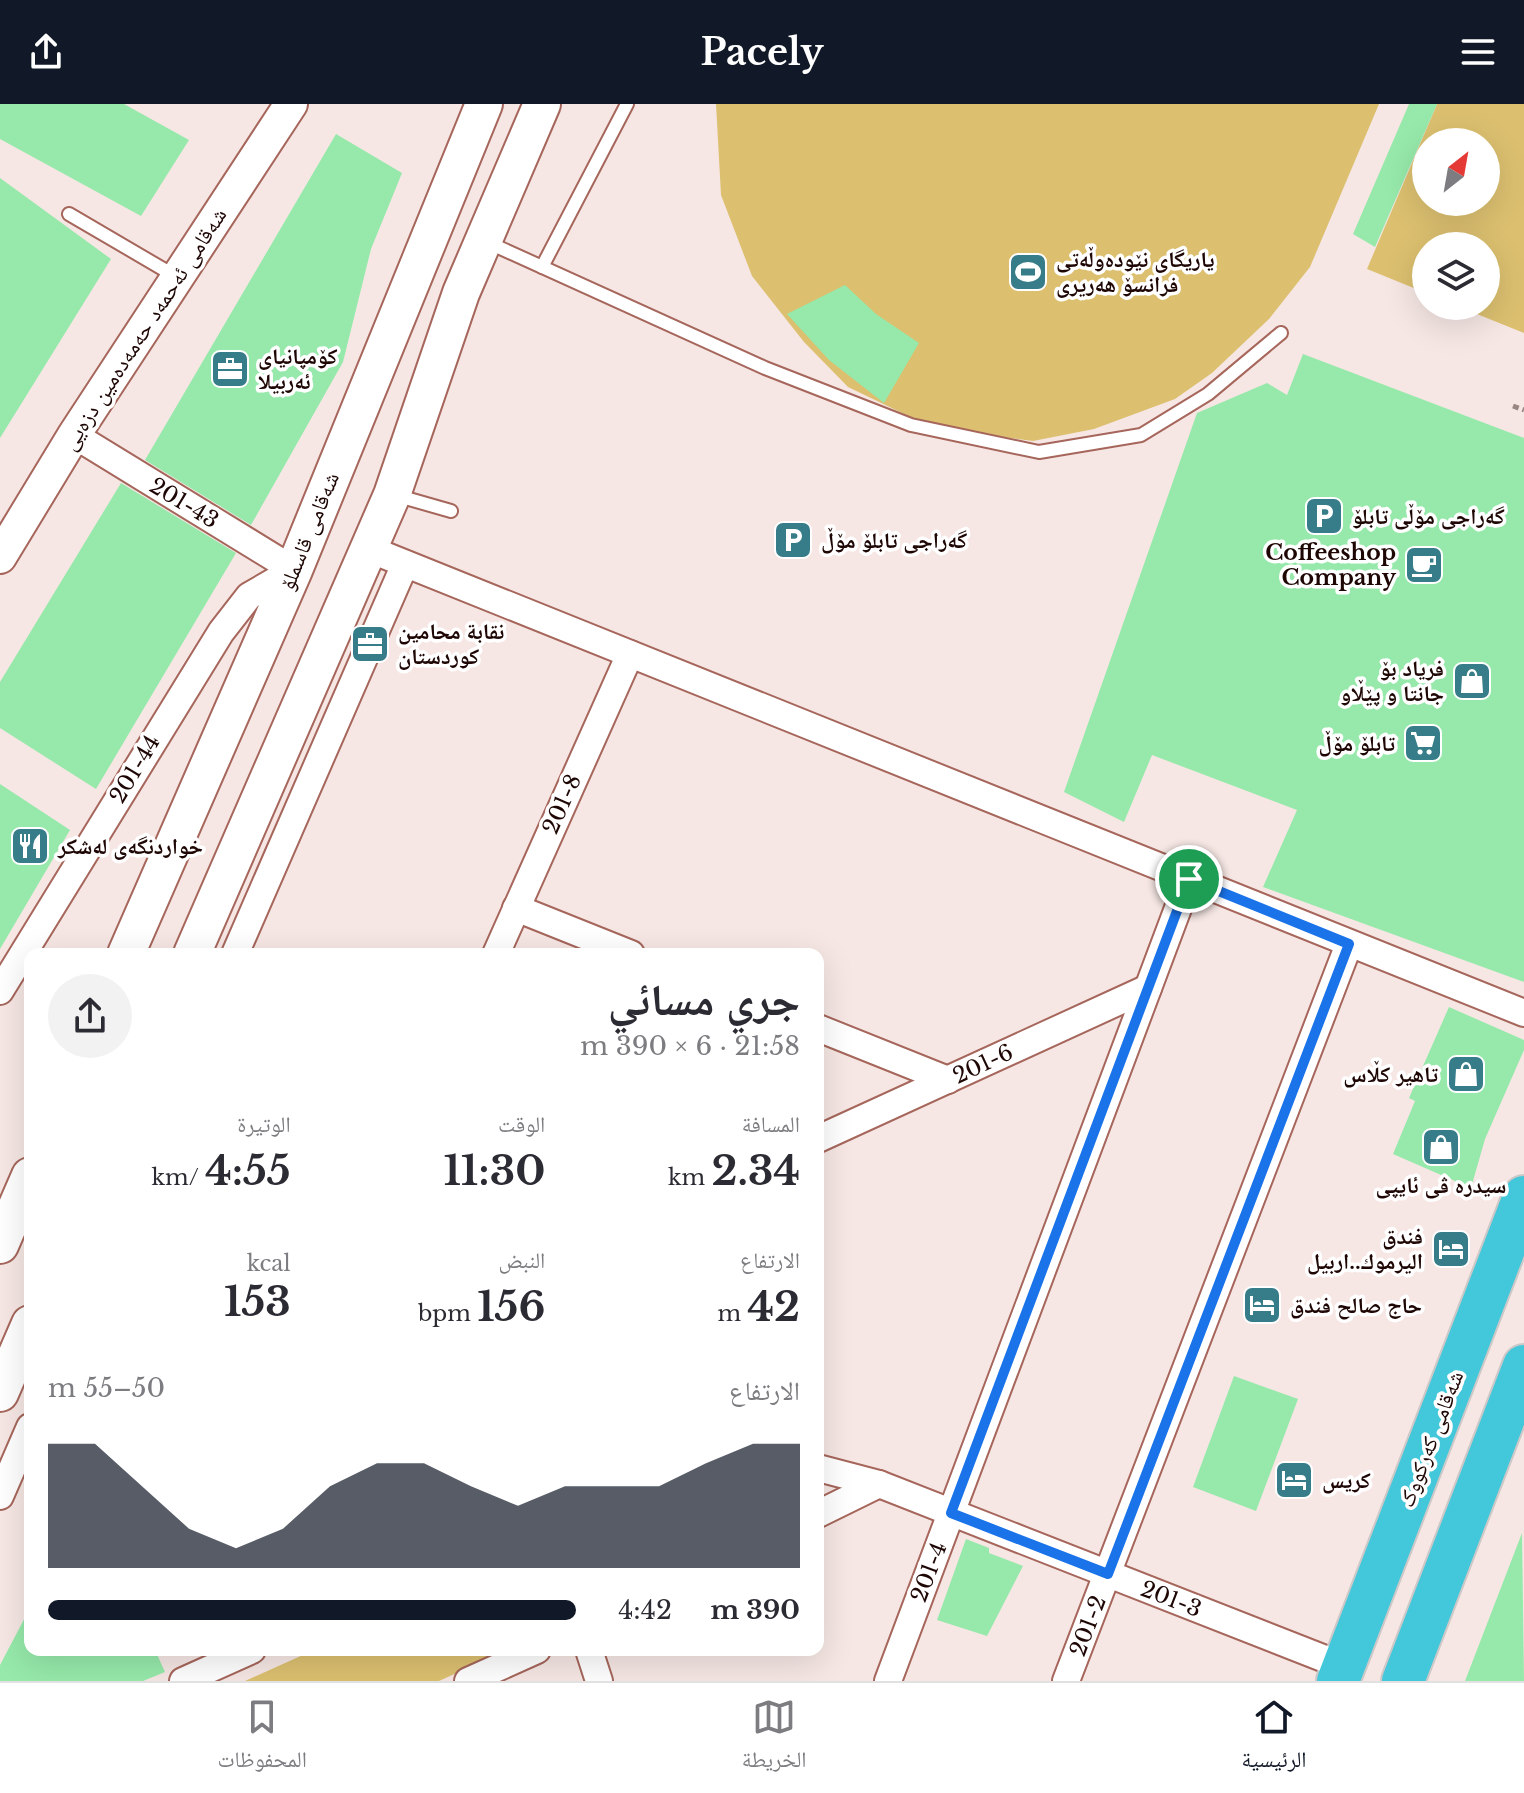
<!DOCTYPE html>
<html lang="ar">
<head>
<meta charset="utf-8">
<style>
  :root { --surface:#fff; --page:#f2f2f3; --text:#2b2b33; --muted:#7c7c81; --line:#e1e1e2; --accent:#111827 }
  body { margin:0; font-family:"Libre Baskerville","Noto Naskh Arabic",serif; background:var(--page); color:var(--text); direction:rtl; height:100vh; display:flex; flex-direction:column; font-size:30px; white-space:nowrap }
  * { box-sizing:border-box; margin:0 }
  p { font-size:26px; color:var(--muted) }
  .icon { flex:none; width:44px; height:44px; fill:none; stroke:currentColor; stroke-width:2; stroke-linecap:round; stroke-linejoin:round }
  .map { position:relative; flex:1; overflow:hidden; direction:ltr }
  .side { position:absolute; left:24px; top:844px; width:800px; height:708px; display:flex; flex-direction:column; background:var(--surface); border-radius:16px; box-shadow:0 8px 32px #0002; direction:rtl }
  .side>* { flex:none }
  .needle { width:52px; rotate:31deg }
  .controls { position:absolute; left:1412px; top:24px; display:grid; gap:16px }
  .controls a { display:grid; place-items:center; width:88px; height:88px; border-radius:50%; background:var(--surface); box-shadow:0 8px 32px #0002; font-size:40px }
  .pin { position:absolute; display:grid; place-items:center; width:68px; height:68px; color:#fff; margin:-34px; border:4px solid #fff; border-radius:50%; box-shadow:0 2px 8px #0007 }
  .round { display:grid; place-items:center; flex:none; width:84px; height:84px; border-radius:42px; background:var(--page) }
  .summary { display:flex; align-items:center; justify-content:space-between; height:136px; padding:0 24px }
  h1 { font-size:44px; font-weight:800; line-height:60px }
  .metrics { display:grid; grid-template-columns:repeat(3,1fr); gap:12px; height:136px; padding:8px 24px }
  .metrics div { display:grid; align-content:center }
  .metrics b { font-size:40px; font-weight:800 }
  .metrics small { font-size:22px; font-weight:400 }
  .metrics p { font-size:22px }
  .chart { height:224px; padding:16px 24px }
  .chart p { display:flex; justify-content:space-between }
  .chart svg { width:100%; height:144px; margin-top:8px; fill:var(--accent); opacity:.7 }
  ul { padding:0 24px; list-style:none; font-size:26px }
  li { display:grid; grid-template-columns:128px 96px 1fr; align-items:center; height:60px }
  li i { height:20px; border-radius:10px; background:var(--accent) }
  header { display:flex; justify-content:space-between; align-items:center; height:104px; padding:0 24px; background:var(--accent); color:#fff; font-size:36px; font-weight:800 }
  .tabs { display:flex; justify-content:space-around; align-items:center; height:112px; border-top:2px solid var(--line); background:var(--surface); font-size:22px; color:var(--muted) }
  .tabs a { display:grid; justify-items:center; gap:4px }
  .tabs .current { color:var(--accent) }
  .map>svg:first-child { display:block }
  .green { fill:#dcc070; fill-rule:evenodd }
  .building { fill:#96e9aa }
  .lines { fill:none; stroke-linecap:round; stroke-linejoin:round }
  .service-casing { stroke:#a6665b; stroke-width:16 }
  .minor-casing { stroke:#a6665b; stroke-width:30 }
  .tertiary-casing { stroke:#a6665b; stroke-width:36 }
  .secondary-casing { stroke:#a6665b; stroke-width:40 }
  .trunk-casing { stroke:#cdc8c8; stroke-width:46 }
  .path { stroke:#998784; stroke-width:5; stroke-dasharray:6 4; stroke-linecap:butt }
  .service { stroke:#fff; stroke-width:12 }
  .minor { stroke:#fff; stroke-width:26 }
  .tertiary { stroke:#fff; stroke-width:32 }
  .secondary { stroke:#fff; stroke-width:36 }
  .trunk { stroke:#43c7da; stroke-width:42 }
  .route-casing { stroke:#fff; stroke-width:16 }
  .route { stroke:#1a73e8; stroke-width:10 }
  .labels { text-anchor:middle; dominant-baseline:central; stroke-width:7; stroke-linejoin:round; paint-order:stroke }
  .poi-label { font-size:22px; font-weight:bold; fill:#1d0604; stroke:#fff; text-anchor:start }
  .street-label { font-size:22px; fill:#1d0604; stroke:#fff }
</style>
</head>
<body>
<header><svg class="icon" aria-label="menu" viewBox="0 0 24 24"><path d="M4 6h16M4 12h16M4 18h16"/></svg>Pacely<svg class="icon" aria-label="share" viewBox="0 0 24 24"><path d="M12 15V3M7 8l5-5 5 5M5 13v7h14v-7"/></svg></header>
<div class="map">
<svg width="1524" height="1577" viewBox="0 0 1524 1577">
  <rect width="100%" height="100%" fill="#f6e7e4"/>
  <g class="green">
    <path d="M716,0H1379L1310,163L1269,215L1212,269L1175,295L1094,325L1033,337L931,323L848,283L804,238L752,172L721,91Z"/>
    <path d="M1437,0H1524V229L1457,202H1486V142H1426V189L1367,165ZM1426,38H1486V98H1426Z"/>
    <path d="M314,1546H507L439,1577H245Z"/>
  </g>
  <g class="building">
    <path d="M0,0H124L189,36L141,112L0,35Z"/>
    <path d="M1409,0H1437L1375,143L1353,130Z"/>
    <path d="M336,30L402,69L371,145L343,258L251,421L145,356Z"/>
    <path d="M0,74L111,155L0,334Z"/>
    <path d="M845,181L876,210L919,239L884,299L829,256L787,210Z"/>
    <path d="M1303,250L1524,334V878L1263,783L1297,706L1152,651L1124,718L1064,688L1197,309L1267,279L1287,291Z"/>
    <path d="M121,379L236,449L96,685L0,624V578Z"/>
    <path d="M0,680L70,726L0,845Z"/>
    <path d="M1449,903L1524,936V946L1485,1035L1471,1084L1393,1050L1415,997L1409,994Z"/>
    <path d="M1234,1272L1298,1295L1256,1407L1193,1383Z"/>
    <path d="M1522,1429L1524,1577H1465Z"/>
    <path d="M966,1435L989,1444V1449L1023,1462L987,1532L937,1516Z"/>
    <path d="M30,1504V1546H155L165,1568L143,1577H0V1561Z"/>
  </g>
  <g class="lines">
    <g class="service-casing">
      <g id="service">
        <path d="M69,110L175,172"/>
        <path d="M487,138L765,264L911,321L1039,348L1141,331L1208,290L1281,229"/>
        <path d="M542,163L627,0"/>
        <path d="M395,391L451,407"/>
      </g>
    </g>
    <g class="minor-casing">
      <g id="minor">
        <path d="M369,445L1524,909"/>
        <path d="M516,804L631,850"/>
        <path d="M235,850L405,460"/>
        <path d="M496,850L630,550"/>
        <path d="M0,887L221,528L249,492L294,466L74,331"/>
        <path d="M818,924L948,976"/>
        <path d="M818,1035L1148,884"/>
        <path d="M818,1364L879,1380L1343,1562"/>
        <path d="M0,1392L30,1323"/>
        <path d="M818,1410L879,1380"/>
        <path d="M589,1546L599,1577"/>
        <path d="M183,1577L252,1546"/>
        <path d="M468,1577L537,1546"/>
        <path d="M888,1577L1189,775"/>
        <path d="M1066,1577L1349,840"/>
      </g>
    </g>
    <g class="tertiary-casing">
      <path id="tertiary" d="M0,453L74,331L291,0"/>
    </g>
    <g class="secondary-casing">
      <g id="secondary">
        <path d="M126,850L294,466L484,0"/>
        <path d="M192,850L392,391L461,189L542,0"/>
        <path d="M0,1141L30,1072"/>
        <path d="M0,1289L30,1220"/>
      </g>
    </g>
    <g class="trunk-casing">
      <g id="trunk">
        <path d="M1338,1577L1524,1093"/>
        <path d="M1403,1577L1524,1262"/>
      </g>
    </g>
    <path class="path" d="M1513,302L1524,306"/>
    <use href="#service" class="service"/>
    <use href="#minor" class="minor"/>
    <use href="#tertiary" class="tertiary"/>
    <use href="#secondary" class="secondary"/>
    <use href="#trunk" class="trunk"/>
  </g>
  <g class="lines">
    <g class="route-casing">
      <path id="route" d="M1189,775L1349,840L1108,1470L951,1409Z"/>
    </g>
    <use href="#route" class="route"/>
  </g>
  <defs>
    <g id="stadium-square" transform="scale(2)"><rect x="-9" y="-9" width="18" height="18" rx="4" fill="#377d89" stroke="#fff"/><path d="M0-5a6.5 5 0 1 0 0 10a6.5 5 0 1 0 0-10ZM-3.5-1.8h7v3.6h-7Z" fill="#fff"/></g>
    <g id="office-square" transform="scale(2)"><rect x="-9" y="-9" width="18" height="18" rx="4" fill="#377d89" stroke="#fff"/><path d="M-6-3h4V-5.5h4V-3h4V5H-6ZM-1-4.5V-3h2v-1.5ZM-6 0V1H6V0Z" fill="#fff"/></g>
    <g id="parking-square" transform="scale(2)"><rect x="-9" y="-9" width="18" height="18" rx="4" fill="#377d89" stroke="#fff"/><path d="M-3.5-5.5H1a3.5 3.5 0 0 1 0 7H-1V5.5H-3.5ZM-1-3.4V-.6H.8a1.4 1.4 0 0 0 0-2.8Z" fill="#fff"/></g>
    <g id="cafe-square" transform="scale(2)"><rect x="-9" y="-9" width="18" height="18" rx="4" fill="#377d89" stroke="#fff"/><path d="M-5.5-4.5H6V0H3Q3 3.5 0 3.5H-2.5Q-5.5 3.5-5.5 0ZM3-3.2v2h1.7v-2ZM-6 4.5H4V6H-6Z" fill="#fff"/></g>
    <g id="shop-square" transform="scale(2)"><rect x="-9" y="-9" width="18" height="18" rx="4" fill="#377d89" stroke="#fff"/><path d="M-5-2.5h2.3a2.7 3.5 0 0 1 5.4 0H5L5.5 6h-11ZM-1.5-2.5h3a1.5 2.3 0 0 0-3 0Z" fill="#fff"/></g>
    <g id="supermarket-square" transform="scale(2)"><rect x="-9" y="-9" width="18" height="18" rx="4" fill="#377d89" stroke="#fff"/><path d="M-6-5.5h2.5l.6 2H6L4.5 2H-2.5L-4.4-4H-6ZM-1.5 3.2a1.3 1.3 0 1 0 .1 0ZM3 3.2a1.3 1.3 0 1 0 .1 0Z" fill="#fff"/></g>
    <g id="restaurant-square" transform="scale(2)"><rect x="-9" y="-9" width="18" height="18" rx="4" fill="#377d89" stroke="#fff"/><path d="M-5-6h1v4h1v-4h1v4h1v-4h1v5L-1.5 .5V6h-2V.5L-5-1ZM5-6V6H3V1.5H1.5Q1.5-4 5-6Z" fill="#fff"/></g>
    <g id="hotel-square" transform="scale(2)"><rect x="-9" y="-9" width="18" height="18" rx="4" fill="#377d89" stroke="#fff"/><path d="M-6-4.5h1.5V1H6V5H4.5V3h-9V5H-6ZM-4 0a1.8 1.8 0 1 1 3.6 0ZM.5 0V-2.5h3Q6-2.5 6 0Z" fill="#fff"/></g>
  </defs>
  <g fill-rule="evenodd">
    <use href="#stadium-square" x="1028" y="168"/>
    <use href="#office-square" x="230" y="265"/>
    <use href="#parking-square" x="1324" y="412"/>
    <use href="#parking-square" x="793" y="436"/>
    <use href="#cafe-square" x="1424" y="461"/>
    <use href="#office-square" x="370" y="540"/>
    <use href="#shop-square" x="1472" y="577"/>
    <use href="#supermarket-square" x="1423" y="639"/>
    <use href="#restaurant-square" x="30" y="742"/>
    <use href="#shop-square" x="1466" y="970"/>
    <use href="#shop-square" x="1441" y="1043"/>
    <use href="#hotel-square" x="1451" y="1145"/>
    <use href="#hotel-square" x="1262" y="1201"/>
    <use href="#hotel-square" x="1294" y="1376"/>
  </g>
  <g class="labels">
    <g class="poi-label">
      <text x="1056" y="155">یاریگای نێودەوڵەتی<tspan x="1056" dy="25">فرانسۆ هەریری</tspan></text>
      <text x="258" y="252">کۆمپانیای<tspan x="258" dy="25">ئەربیلا</tspan></text>
      <text x="1352" y="412">گەراجی مۆڵی تابلۆ</text>
      <text x="821" y="436">گەراجی تابلۆ مۆڵ</text>
      <text x="1396" y="448" text-anchor="end">Coffeeshop<tspan x="1396" dy="25">Company</tspan></text>
      <text x="398" y="527">نقابة محامين<tspan x="398" dy="25">كوردستان</tspan></text>
      <text x="1444" y="564" text-anchor="end">فریاد بۆ<tspan x="1444" dy="25">جانتا و پێڵاو</tspan></text>
      <text x="1395" y="639" text-anchor="end">تابلۆ مۆڵ</text>
      <text x="58" y="742">خواردنگەی لەشکر</text>
      <text x="1438" y="970" text-anchor="end">تاهیر کڵاس</text>
      <text x="1441" y="1081" text-anchor="middle">سیدرە ڤی ئایپی</text>
      <text x="1423" y="1132" text-anchor="end">فندق<tspan x="1423" dy="25">اليرموك..اربيل</tspan></text>
      <text x="1290" y="1201">حاج صالح فندق</text>
      <text x="1322" y="1376">كريس</text>
    </g>
    <g class="street-label">
      <text transform="translate(144 225) rotate(-57)">شەقامی ئەحمەد حەمەدەمین دزەیی</text>
      <text transform="translate(184 399) rotate(31)">201-43</text>
      <text transform="translate(309 427) rotate(-68)">شەقامی قاسملۆ</text>
      <text transform="translate(135 665) rotate(-59)">201-44</text>
      <text transform="translate(562 700) rotate(-66)">201-8</text>
      <text transform="translate(983 960) rotate(-25)">201-6</text>
      <text transform="translate(1431 1335) rotate(-69)">شەقامی کەرکووک</text>
      <text transform="translate(929 1468) rotate(-69)">201-4</text>
      <text transform="translate(1171 1495) rotate(21)">201-3</text>
      <text transform="translate(1088 1522) rotate(-69)">201-2</text>
    </g>
  </g>
</svg>
<div class="controls">
<a><svg class="needle" viewBox="-14 -14 28 28"><path d="M0-13l5 13h-10z" fill="#e53935"/><path d="M0 13l5-13h-10z" fill="#7c7c81"/></svg></a>
<a><svg class="icon" aria-label="layers" viewBox="0 0 24 24"><path d="M12 4l9 5-9 5-9-5zM3 14l9 5 9-5"/></svg></a>
</div>
<div class="pin" style="left:1189px;top:775px;background:#1e9e55"><svg class="icon" aria-label="arrive" viewBox="0 0 24 24"><path d="M6 21V4h12l-3 4 3 4H6"/></svg></div>
<section class="side">
<div class="summary"><div><h1>جري مسائي</h1><p>21:58 · 6 × 390 m</p></div><a class="round"><svg class="icon" aria-label="share" viewBox="0 0 24 24"><path d="M12 15V3M7 8l5-5 5 5M5 13v7h14v-7"/></svg></a></div>
<div class="metrics">
<div><p>المسافة</p><b>2.34<small> km</small></b></div>
<div><p>الوقت</p><b>11:30</b></div>
<div><p>الوتيرة</p><b>4:55<small> /km</small></b></div>
</div>
<div class="metrics">
<div><p>الارتفاع</p><b>42<small> m</small></b></div>
<div><p>النبض</p><b>156<small> bpm</small></b></div>
<div><p>kcal</p><b>153</b></div>
</div>
<div class="chart"><p><span>الارتفاع</span>50–55 m</p>
<svg viewBox="0 0 160 44" preserveAspectRatio="none"><path d="M0 44V6L10 6L20 19L30 32L40 38L50 32L60 19L70 12L80 12L90 19L100 25L110 19L120 19L130 19L140 12L150 6L160 6V44z"/></svg>
</div>
<ul>
<li><b>390 m</b>4:42<i style="width:100%"></i></li>
</ul>
</section>
</div>
<nav class="tabs">
<a class="current"><svg class="icon" aria-label="home" viewBox="0 0 24 24"><path d="M3 11l9-7 9 7M6 9v11h12V9"/></svg>الرئيسية</a>
<a><svg class="icon" aria-label="map" viewBox="0 0 24 24"><path d="M3 6l6-2 6 2 6-2v14l-6 2-6-2-6 2zM9 4v14M15 6v14"/></svg>الخريطة</a>
<a><svg class="icon" aria-label="saved" viewBox="0 0 24 24"><path d="M7 4h10v16l-5-4-5 4z"/></svg>المحفوظات</a>
</nav>
</body>
</html>
